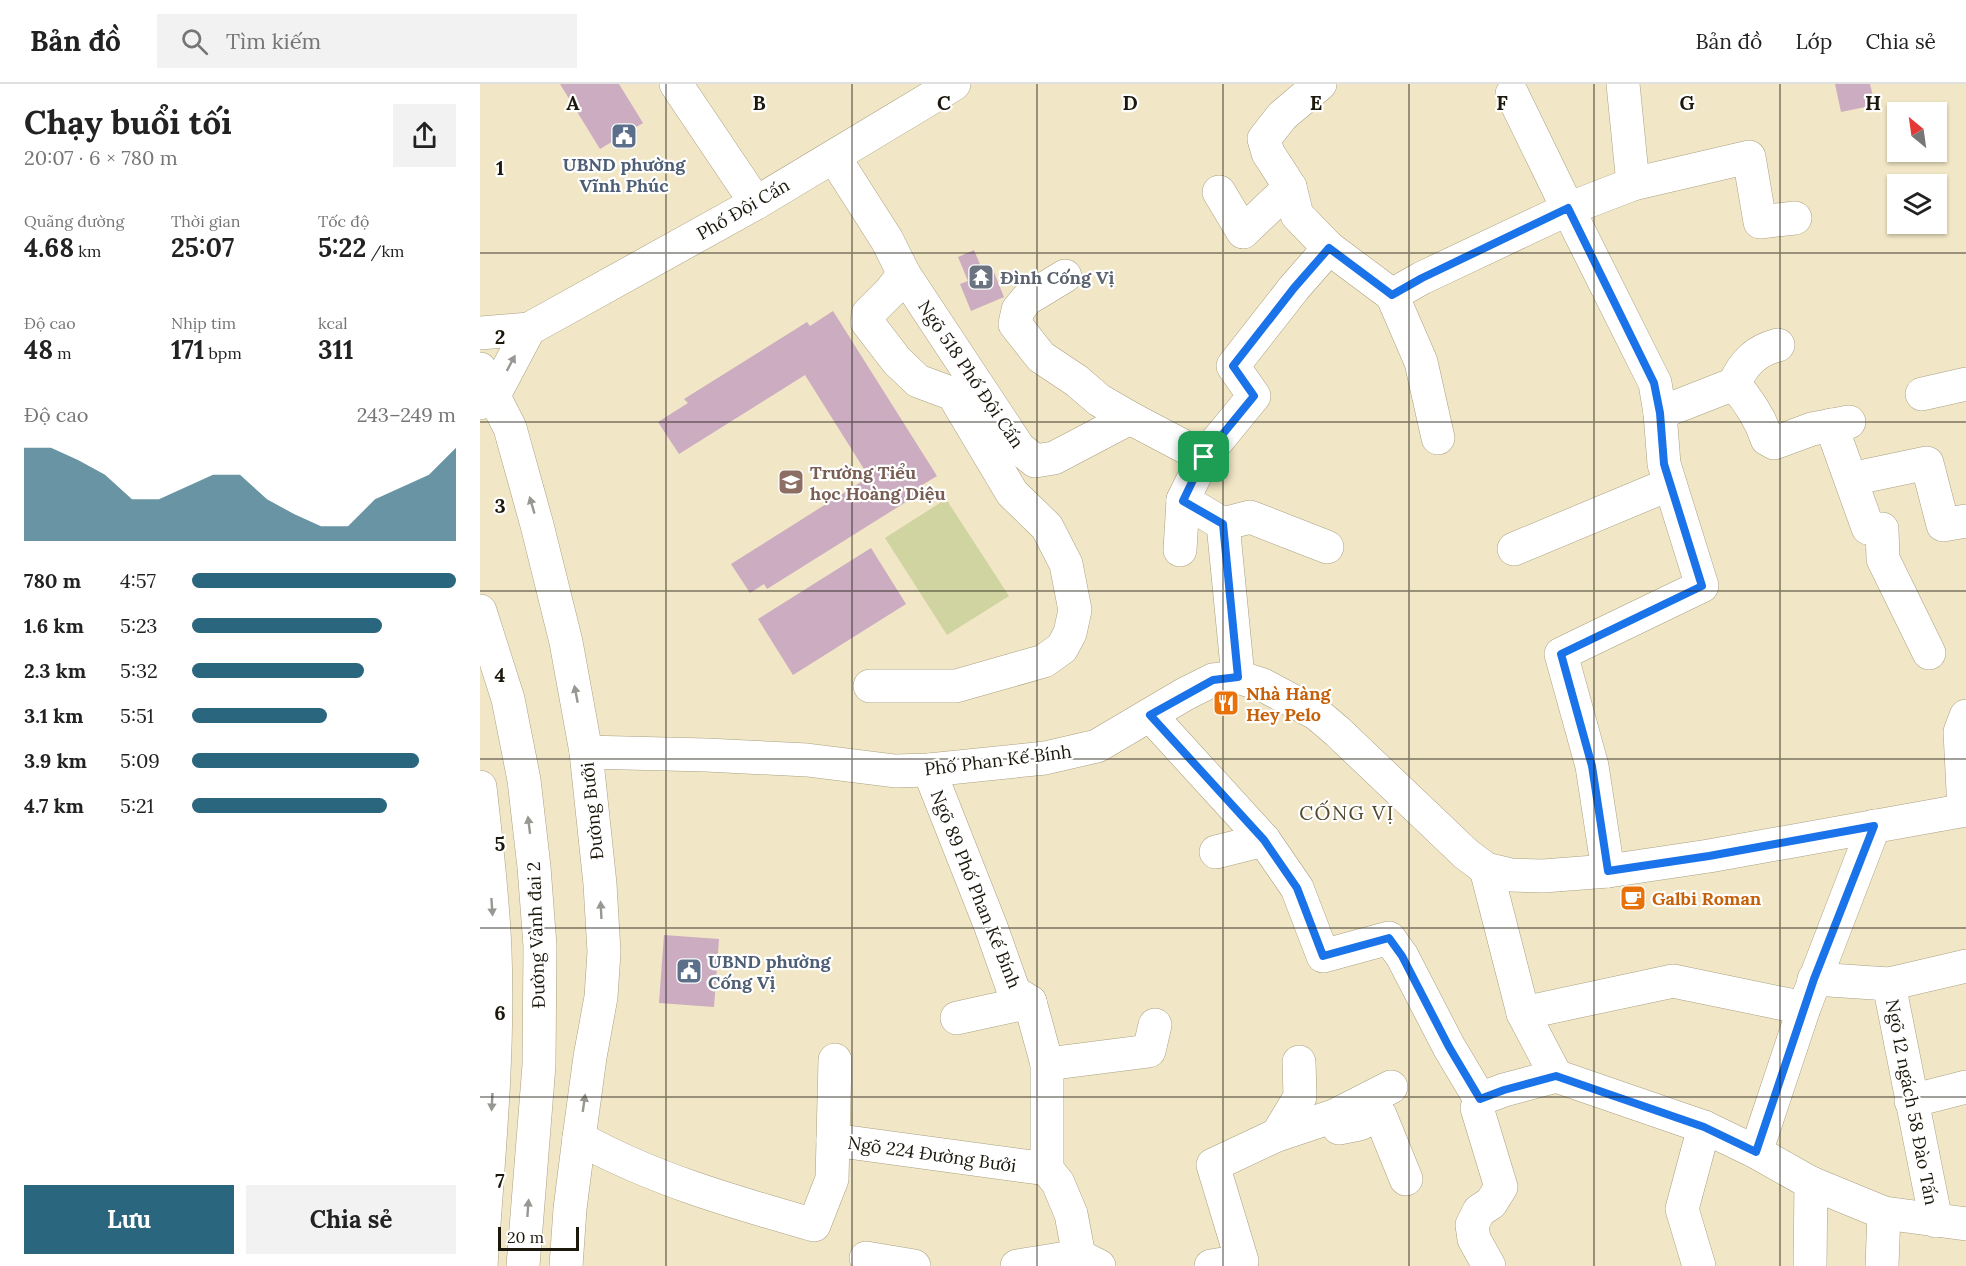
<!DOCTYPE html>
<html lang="vi">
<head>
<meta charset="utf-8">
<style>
  :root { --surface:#fff; --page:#f2f2f2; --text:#222; --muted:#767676; --line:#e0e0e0; --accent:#2a677e }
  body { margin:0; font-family:Lora,serif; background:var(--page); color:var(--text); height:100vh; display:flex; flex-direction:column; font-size:22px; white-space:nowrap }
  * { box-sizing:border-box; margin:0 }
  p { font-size:20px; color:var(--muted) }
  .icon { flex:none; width:33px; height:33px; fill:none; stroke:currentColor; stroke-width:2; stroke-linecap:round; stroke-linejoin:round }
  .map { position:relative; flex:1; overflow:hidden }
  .panel { display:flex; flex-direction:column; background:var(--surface); width:480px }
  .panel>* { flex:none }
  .needle { width:39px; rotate:331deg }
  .tools { position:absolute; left:1407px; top:18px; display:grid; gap:12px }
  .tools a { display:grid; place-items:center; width:60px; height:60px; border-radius:0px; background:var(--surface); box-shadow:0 2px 4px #0004; font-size:30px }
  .scale { position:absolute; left:18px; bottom:15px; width:81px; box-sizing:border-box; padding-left:6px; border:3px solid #1c180c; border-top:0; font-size:16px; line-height:21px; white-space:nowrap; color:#1c180c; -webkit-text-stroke:4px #fff; paint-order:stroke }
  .pin { position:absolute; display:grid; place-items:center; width:51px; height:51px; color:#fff; margin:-26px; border-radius:12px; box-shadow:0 3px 9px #0006 }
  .round { display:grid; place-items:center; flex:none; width:63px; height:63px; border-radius:0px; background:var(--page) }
  .summary { display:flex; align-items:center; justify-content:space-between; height:102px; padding:0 24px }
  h1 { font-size:33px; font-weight:700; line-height:45px }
  .figures { display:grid; grid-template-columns:repeat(3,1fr); gap:9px; height:102px; padding:6px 24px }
  .figures div { display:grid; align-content:center }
  .figures b { font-size:26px; font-weight:700 }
  .figures small { font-size:16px; font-weight:400 }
  .figures p { font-size:16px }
  .chart { height:168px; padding:12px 24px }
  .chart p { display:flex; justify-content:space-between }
  .chart svg { width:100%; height:108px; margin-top:6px; fill:var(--accent); opacity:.7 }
  .cta { display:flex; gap:12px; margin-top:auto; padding:12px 24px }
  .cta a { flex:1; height:69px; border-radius:0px; background:var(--accent); color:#fff; font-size:24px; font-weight:700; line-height:69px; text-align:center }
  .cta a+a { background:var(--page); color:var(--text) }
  ul { padding:0 24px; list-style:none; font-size:20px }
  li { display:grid; grid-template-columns:96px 72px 1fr; align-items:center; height:45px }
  li i { height:15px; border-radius:8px; background:var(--accent) }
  header { display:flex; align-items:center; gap:36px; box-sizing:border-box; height:84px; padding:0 30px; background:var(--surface); border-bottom:2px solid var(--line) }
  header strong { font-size:28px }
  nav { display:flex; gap:33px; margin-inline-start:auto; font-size:21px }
  .search { width:420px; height:54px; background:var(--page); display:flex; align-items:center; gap:15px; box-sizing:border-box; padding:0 21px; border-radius:0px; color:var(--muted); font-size:22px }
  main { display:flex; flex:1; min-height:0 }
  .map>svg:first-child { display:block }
  .green { fill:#cfd4a1 }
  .building { fill:#cbacc0 }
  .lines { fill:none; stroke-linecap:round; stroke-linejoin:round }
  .minor-casing { stroke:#aaa081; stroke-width:34 }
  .major-casing { stroke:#aaa081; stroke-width:34 }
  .highway-casing { stroke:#aaa081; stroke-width:34 }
  .minor { stroke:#fff; stroke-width:33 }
  .major { stroke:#fff; stroke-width:33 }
  .highway { stroke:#fff; stroke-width:33 }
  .oneway { fill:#999792 }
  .route-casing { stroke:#fff; stroke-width:12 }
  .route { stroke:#1a73e8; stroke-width:8 }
  .grid { fill:none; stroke:#1c180c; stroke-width:1.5; stroke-opacity:0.55 }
  .labels { text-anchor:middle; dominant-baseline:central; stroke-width:4.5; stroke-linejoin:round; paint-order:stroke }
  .service-label { font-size:18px; font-weight:bold; fill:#4e5e75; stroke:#fff }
  .street-label { font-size:18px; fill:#1c180c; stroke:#fff }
  .worship-label { font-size:18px; font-weight:bold; fill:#5b616d; stroke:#fff; text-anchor:start }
  .education-label { font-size:18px; font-weight:bold; fill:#785e54; stroke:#fff; text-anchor:start }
  .food-label { font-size:18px; font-weight:bold; fill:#c56008; stroke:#fff; text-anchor:start }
  .neighbourhood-label { font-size:20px; letter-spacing:1.5px; fill:#52492c; stroke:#fff }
  .grid-label { font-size:20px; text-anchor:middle; font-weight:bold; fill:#1c180c; stroke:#fff; stroke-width:4.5; stroke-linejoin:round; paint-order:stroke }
</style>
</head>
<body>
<header>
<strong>Bản đồ</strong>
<div class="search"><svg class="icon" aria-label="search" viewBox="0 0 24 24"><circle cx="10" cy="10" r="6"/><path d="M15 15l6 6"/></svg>Tìm kiếm</div>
<nav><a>Bản đồ</a><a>Lớp</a><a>Chia sẻ</a></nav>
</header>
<main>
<section class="panel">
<div class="summary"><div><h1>Chạy buổi tối</h1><p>20:07 · 6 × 780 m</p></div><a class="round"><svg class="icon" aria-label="share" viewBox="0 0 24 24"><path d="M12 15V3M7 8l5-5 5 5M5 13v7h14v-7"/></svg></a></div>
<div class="figures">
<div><p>Quãng đường</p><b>4.68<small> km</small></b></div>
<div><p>Thời gian</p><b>25:07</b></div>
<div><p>Tốc độ</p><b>5:22<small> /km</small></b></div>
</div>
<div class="figures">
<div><p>Độ cao</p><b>48<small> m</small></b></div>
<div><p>Nhịp tim</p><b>171<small> bpm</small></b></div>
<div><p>kcal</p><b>311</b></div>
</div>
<div class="chart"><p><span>Độ cao</span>243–249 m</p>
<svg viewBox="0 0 160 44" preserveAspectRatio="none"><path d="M0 44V6L10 6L20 11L30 17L40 27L50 27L60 22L70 17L80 17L90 27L100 33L110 38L120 38L130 27L140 22L150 17L160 6V44z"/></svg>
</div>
<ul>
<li><b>780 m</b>4:57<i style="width:100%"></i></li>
<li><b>1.6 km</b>5:23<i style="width:72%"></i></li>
<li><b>2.3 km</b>5:32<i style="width:65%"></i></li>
<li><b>3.1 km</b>5:51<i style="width:51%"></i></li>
<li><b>3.9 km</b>5:09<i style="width:86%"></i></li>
<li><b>4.7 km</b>5:21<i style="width:74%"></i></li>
</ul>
<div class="cta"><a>Lưu</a><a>Chia sẻ</a></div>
</section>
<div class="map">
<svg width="1486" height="1182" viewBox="0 0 1486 1182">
  <rect width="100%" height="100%" fill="#f1e6c5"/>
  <path class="green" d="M466,415L529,512L467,551L405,454Z"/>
  <g class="building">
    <path d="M80,0H139L163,39L120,65Z"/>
    <path d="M1355,0H1390L1395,21L1361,28Z"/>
    <path d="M494,166L504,190L513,186L524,213L491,227L480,200L488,197L478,173Z"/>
    <path d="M353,227L457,392L442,401L445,406L287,505L284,500L270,509L251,480L389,393L325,291L199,370L178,338L208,319L204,315L327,238L330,242Z"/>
    <path d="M391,464L426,520L313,591L278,535Z"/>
    <path d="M184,851L239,855L234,923L179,919Z"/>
  </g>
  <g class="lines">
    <g class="minor-casing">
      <g id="minor">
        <path d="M196,0L276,119"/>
        <path d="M354,73L407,156L424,190L539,364L555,377L574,374L650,334L724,373L703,416L743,440L758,593"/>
        <path d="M1153,100L1269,73L1280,138L1315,134"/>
        <path d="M810,103L788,69L784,55L802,32L840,0"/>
        <path d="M739,108L763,148L810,103L817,131L849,164"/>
        <path d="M585,192L547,215L538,226L535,240L561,273L597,297L619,316L650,334"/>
        <path d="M912,211L941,278L958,354"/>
        <path d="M0,249L49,245L276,119L474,0"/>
        <path d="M1254,300C1269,317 1280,333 1287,355L1294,359L1332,345L1369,338"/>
        <path d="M1442,310L1486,300"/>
        <path d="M0,319L13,313L49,245"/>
        <path d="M1180,329L1254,300C1264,279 1275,267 1298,261"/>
        <path d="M1351,341L1388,444L1402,445L1403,475L1449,569"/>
        <path d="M724,373L774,312L753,282L814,204L849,164L912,211L942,194L1088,125L1032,10"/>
        <path d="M1371,395L1447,379L1463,441L1486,437"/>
        <path d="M743,440L770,433L847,463"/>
        <path d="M1034,465L1190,400"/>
        <path d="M700,466L703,416"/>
        <path d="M390,602H476L564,577L582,564L590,549L595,526L586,480L567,443L532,409L473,310L438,297L417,277L387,238L388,230L410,208L424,190"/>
        <path d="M670,631L784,756L817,804L843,872L909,854L922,872L969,963L1000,1015"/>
        <path d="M106,668L226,671L327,676L415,687L449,686L565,674L617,662L705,610L733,596L758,593L783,601L837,630L858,648L986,770L1006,785L1031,791L1063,792L1128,787L1229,772L1486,726"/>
        <path d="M449,686L511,843L534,908L550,918"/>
        <path d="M1484,726L1480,648L1486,632"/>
        <path d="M736,768L784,756"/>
        <path d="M1006,785L1043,929L1076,992"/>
        <path d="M1128,787L1112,682L1081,570L1222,502L1184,380L1180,329L1175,299L1088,125L1153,100L1143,0"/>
        <path d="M1334,895L1409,900L1486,882"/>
        <path d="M1409,900L1456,1137"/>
        <path d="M550,918L567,980V1085L578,1099L591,1130L599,1172L619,1182"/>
        <path d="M1043,929L1193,897L1324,924"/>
        <path d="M477,934L550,918"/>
        <path d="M567,980L669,967L675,941"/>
        <path d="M1076,992L1224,1043L1276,1068L1331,1099L1404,1129L1486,1140"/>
        <path d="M1431,1017L1486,1003"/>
        <path d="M859,1044L879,1040L900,1031L926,1095"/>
        <path d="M797,1051L820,1013L819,978"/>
        <path d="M99,1054C172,1095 254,1118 334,1141L352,1095L353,1056L567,1085"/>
        <path d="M353,1056L355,976"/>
        <path d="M1276,1068L1324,924L1394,742"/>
        <path d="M386,1174L434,1182"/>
        <path d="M537,1182L599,1172"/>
        <path d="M731,1182L762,1177L733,1081L797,1051L854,1032L911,1003"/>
        <path d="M1009,1182L994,1155L992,1141L999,1127L1011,1119L1021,1103L997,1024L1000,1015L1024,1006L1076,992"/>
        <path d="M1219,1182L1202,1125L1224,1043"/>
        <path d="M1330,1182L1331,1099"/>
        <path d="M1402,1182L1404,1129"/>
      </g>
    </g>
    <g class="major-casing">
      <path id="major" d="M0,285L30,344L57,441L86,558L106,668L120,800L124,868L121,913L110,973L99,1054L90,1125L86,1182"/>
    </g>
    <g class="highway-casing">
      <g id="highway">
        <path d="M0,527L28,615L44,696L54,783L60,862L59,981L43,1182"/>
        <path d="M0,703C6,757 13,812 15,867C19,972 8,1077 1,1182"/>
      </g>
    </g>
    <use href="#minor" class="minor"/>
    <use href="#major" class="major"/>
    <use href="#highway" class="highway"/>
  </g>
  <defs><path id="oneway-solid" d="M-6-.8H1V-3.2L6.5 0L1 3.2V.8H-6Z" transform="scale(1.5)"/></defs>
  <g class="oneway">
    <use href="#oneway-solid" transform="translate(31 279) rotate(-62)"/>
    <use href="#oneway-solid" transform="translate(52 421) rotate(-106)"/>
    <use href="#oneway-solid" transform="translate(96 610) rotate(-101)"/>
    <use href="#oneway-solid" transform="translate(49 741) rotate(-97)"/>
    <use href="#oneway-solid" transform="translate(12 823) rotate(86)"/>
    <use href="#oneway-solid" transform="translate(121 826) rotate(-93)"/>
    <use href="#oneway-solid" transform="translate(12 1018) rotate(93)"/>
    <use href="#oneway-solid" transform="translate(104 1019) rotate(-82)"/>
    <use href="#oneway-solid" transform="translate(48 1124) rotate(-86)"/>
  </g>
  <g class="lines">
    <g class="route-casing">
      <path id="route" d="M1088,124L1174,299L1180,329L1184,380L1222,502L1081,570L1112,682L1128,787L1229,772L1394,742L1334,895L1276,1068L1224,1043L1076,992L1024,1006L1000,1015L969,963L922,872L909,854L843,872L817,804L784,756L670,631L733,596L758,593L743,440L703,417L724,373L774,312L753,282L814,204L849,164L912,211L942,194Z"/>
    </g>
    <use href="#route" class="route"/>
  </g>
  <path class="grid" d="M186,0V1182M372,0V1182M557,0V1182M743,0V1182M929,0V1182M1114,0V1182M1300,0V1182M0,169H1486M0,338H1486M0,507H1486M0,675H1486M0,844H1486M0,1013H1486"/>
  <defs>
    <g id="civic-square" transform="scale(1.35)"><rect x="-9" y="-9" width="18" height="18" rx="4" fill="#5c6f8a" stroke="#fff"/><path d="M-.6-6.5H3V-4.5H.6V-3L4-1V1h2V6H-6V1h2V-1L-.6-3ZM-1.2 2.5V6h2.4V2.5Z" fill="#fff"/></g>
    <g id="temple-square" transform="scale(1.35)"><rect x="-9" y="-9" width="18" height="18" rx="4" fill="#6b7280" stroke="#fff"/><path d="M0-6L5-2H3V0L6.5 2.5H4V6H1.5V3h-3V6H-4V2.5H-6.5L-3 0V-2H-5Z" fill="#fff"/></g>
    <g id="school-square" transform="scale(1.35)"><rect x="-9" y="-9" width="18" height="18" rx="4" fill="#8d6e63" stroke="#fff"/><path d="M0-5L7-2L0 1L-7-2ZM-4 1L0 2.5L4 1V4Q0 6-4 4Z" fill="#fff"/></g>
    <g id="restaurant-square" transform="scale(1.35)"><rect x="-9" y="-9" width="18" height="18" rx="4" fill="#e8710a" stroke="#fff"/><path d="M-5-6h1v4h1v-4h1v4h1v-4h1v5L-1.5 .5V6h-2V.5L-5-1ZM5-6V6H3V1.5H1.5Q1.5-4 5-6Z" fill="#fff"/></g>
    <g id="cafe-square" transform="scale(1.35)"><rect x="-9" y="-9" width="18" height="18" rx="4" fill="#e8710a" stroke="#fff"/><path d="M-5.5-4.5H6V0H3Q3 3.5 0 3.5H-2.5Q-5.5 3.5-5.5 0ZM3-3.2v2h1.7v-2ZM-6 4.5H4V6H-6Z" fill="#fff"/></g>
  </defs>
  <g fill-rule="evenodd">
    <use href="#civic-square" x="144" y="52"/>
    <use href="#temple-square" x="501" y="193"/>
    <use href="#school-square" x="311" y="398"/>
    <use href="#restaurant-square" x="746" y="619"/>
    <use href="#cafe-square" x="1153" y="814"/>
    <use href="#civic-square" x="209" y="887"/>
  </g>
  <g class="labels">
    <g class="service-label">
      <text x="144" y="80">UBND phường<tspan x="144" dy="21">Vĩnh Phúc</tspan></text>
      <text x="228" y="877" text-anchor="start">UBND phường<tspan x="228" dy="21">Cống Vị</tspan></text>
    </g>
    <g class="street-label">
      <text transform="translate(263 125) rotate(-30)">Phố Đội Cấn</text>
      <text transform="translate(491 290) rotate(56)">Ngõ 518 Phố Đội Cấn</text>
      <text transform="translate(518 676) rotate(-7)">Phố Phan Kế Bính</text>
      <text transform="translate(112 727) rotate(-96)">Đường Bưởi</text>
      <text transform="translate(496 805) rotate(68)">Ngõ 89 Phố Phan Kế Bính</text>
      <text transform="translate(56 851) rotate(-92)">Đường Vành đai 2</text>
      <text transform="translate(1432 1018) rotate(79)">Ngõ 12 ngách 58 Đào Tấn</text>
      <text transform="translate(452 1070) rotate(8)">Ngõ 224 Đường Bưởi</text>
    </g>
    <g class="worship-label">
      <text x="520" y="193">Đình Cống Vị</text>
    </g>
    <g class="education-label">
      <text x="330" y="388">Trường Tiểu<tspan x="330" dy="21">học Hoàng Diệu</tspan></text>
    </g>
    <g class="food-label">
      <text x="766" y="609">Nhà Hàng<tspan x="766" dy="21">Hey Pelo</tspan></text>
      <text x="1172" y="814">Galbi Roman</text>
    </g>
    <g class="neighbourhood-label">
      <text x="867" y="728">CỐNG VỊ</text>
    </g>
  </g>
  <g class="grid-label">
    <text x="93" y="26">A</text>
    <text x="279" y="26">B</text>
    <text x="464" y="26">C</text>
    <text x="650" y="26">D</text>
    <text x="836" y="26">E</text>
    <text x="1022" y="26">F</text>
    <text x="1207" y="26">G</text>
    <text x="1393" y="26">H</text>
    <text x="20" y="91">1</text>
    <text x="20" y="260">2</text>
    <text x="20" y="429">3</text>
    <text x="20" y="598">4</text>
    <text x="20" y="767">5</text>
    <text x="20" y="936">6</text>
    <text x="20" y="1104">7</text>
  </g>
</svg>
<div class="tools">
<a><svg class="needle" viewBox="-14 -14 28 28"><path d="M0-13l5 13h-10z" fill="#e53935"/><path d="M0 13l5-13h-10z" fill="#767676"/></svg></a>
<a><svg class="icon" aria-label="layers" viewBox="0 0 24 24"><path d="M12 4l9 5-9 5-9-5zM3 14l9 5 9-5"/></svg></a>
</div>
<div class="scale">20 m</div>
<div class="pin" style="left:724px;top:373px;background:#1e9e55"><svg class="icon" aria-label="arrive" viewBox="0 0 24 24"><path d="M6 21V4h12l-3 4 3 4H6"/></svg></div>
</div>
</main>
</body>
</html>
